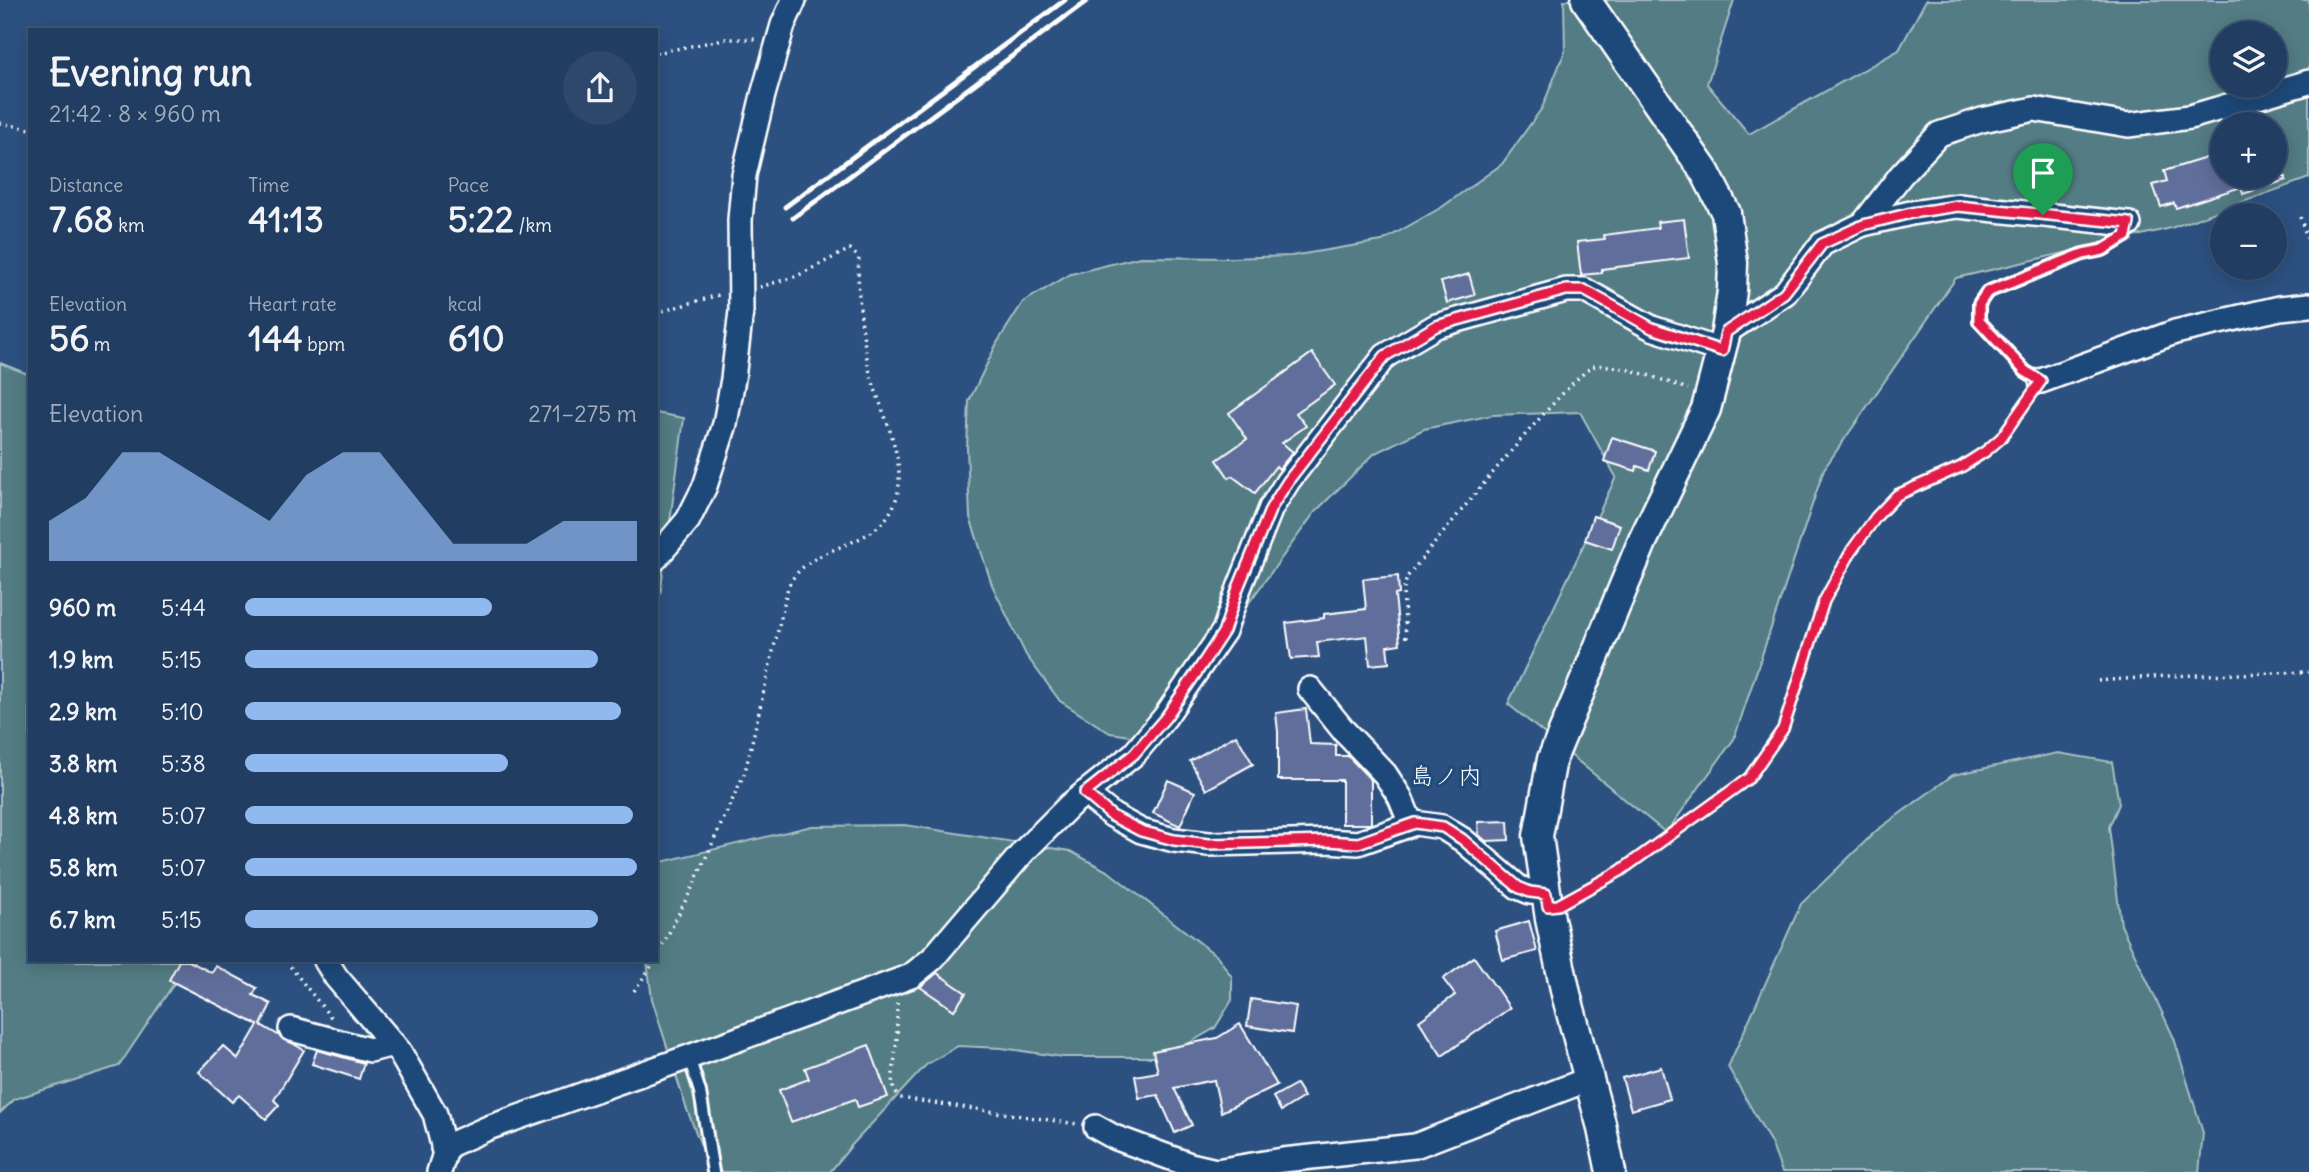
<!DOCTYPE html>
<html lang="en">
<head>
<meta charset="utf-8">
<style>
  :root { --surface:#213d61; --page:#2d486a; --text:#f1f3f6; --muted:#a2aebd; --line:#3e5676; --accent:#90b9f0 }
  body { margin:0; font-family:Delius,"Klee One",sans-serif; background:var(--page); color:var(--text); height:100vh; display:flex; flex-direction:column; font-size:26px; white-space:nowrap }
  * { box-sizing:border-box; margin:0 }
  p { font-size:23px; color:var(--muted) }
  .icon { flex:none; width:38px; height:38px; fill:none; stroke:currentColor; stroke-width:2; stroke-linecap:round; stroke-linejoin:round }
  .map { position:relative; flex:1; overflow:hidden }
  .panel { position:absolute; left:28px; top:28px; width:630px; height:934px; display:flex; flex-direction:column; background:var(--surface); border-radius:0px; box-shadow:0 4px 18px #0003,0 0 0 2px var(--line) }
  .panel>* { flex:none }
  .fabs { position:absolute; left:2210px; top:21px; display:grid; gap:14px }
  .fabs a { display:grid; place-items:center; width:77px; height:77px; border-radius:50%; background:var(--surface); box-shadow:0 4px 18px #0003,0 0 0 2px var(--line); font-size:35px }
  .pin { position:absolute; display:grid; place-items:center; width:60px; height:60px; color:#fff; margin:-72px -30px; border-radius:50% 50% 50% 0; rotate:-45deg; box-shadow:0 0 7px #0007 }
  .pin .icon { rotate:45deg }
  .round { display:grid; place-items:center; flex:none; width:74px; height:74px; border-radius:37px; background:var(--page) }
  .head { display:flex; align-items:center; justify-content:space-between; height:119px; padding:0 21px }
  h1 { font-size:38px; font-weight:700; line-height:52px }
  .figures { display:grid; grid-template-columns:repeat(3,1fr); gap:10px; height:119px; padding:7px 21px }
  .figures div { display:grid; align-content:center }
  .figures b { font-size:35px; font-weight:700 }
  .figures small { font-size:19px; font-weight:400 }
  .figures p { font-size:19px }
  .chart { height:196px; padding:14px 21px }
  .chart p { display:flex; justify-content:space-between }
  .chart svg { width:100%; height:126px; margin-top:7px; fill:var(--accent); opacity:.7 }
  ul { padding:0 21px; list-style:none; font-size:23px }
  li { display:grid; grid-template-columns:112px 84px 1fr; align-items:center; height:52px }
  li i { height:18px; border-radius:9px; background:var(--accent) }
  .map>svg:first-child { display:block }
  .green { fill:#527c84; stroke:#a8bec2; stroke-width:2; fill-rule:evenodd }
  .building { fill:#606e9b; stroke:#fff; stroke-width:2 }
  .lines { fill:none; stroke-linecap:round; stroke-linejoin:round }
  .service-casing { stroke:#fff; stroke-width:16 }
  .minor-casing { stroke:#fff; stroke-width:28 }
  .tertiary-casing { stroke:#fff; stroke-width:33 }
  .path { stroke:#fff; stroke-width:3.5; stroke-dasharray:2 5; stroke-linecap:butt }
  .service { stroke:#1f4a7a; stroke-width:10 }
  .minor { stroke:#1f4a7a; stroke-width:23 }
  .tertiary { stroke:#1f4a7a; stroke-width:28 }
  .rail { stroke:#fff; stroke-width:5 }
  .route-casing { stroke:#fff; stroke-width:14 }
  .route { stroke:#e11d48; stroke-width:9 }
  .labels { text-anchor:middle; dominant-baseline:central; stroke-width:6; stroke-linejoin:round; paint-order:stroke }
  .quarter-label { font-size:24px; fill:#fff; stroke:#1f4a7a }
</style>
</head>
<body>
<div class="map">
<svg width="2309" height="1172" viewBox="0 0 2309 1172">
  <rect width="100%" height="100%" fill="#2c5181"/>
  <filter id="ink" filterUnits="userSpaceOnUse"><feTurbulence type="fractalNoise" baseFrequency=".0143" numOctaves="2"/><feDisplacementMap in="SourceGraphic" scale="14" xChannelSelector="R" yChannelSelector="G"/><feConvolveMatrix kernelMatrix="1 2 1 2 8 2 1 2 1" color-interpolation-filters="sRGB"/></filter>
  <g filter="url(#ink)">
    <g class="green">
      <path d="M1564,0H1734L1707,84L1749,134L1899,50L1926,0H2309V178L2171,228L1956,278L1824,469L1734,739L1666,833L1508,704L1616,477L1580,412L1493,415L1424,429L1375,453L1315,512L1243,611L1185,703L1152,739L1110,733L1060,701L1026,655L992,585L970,517L967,448L969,401L997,343L1023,302L1071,274L1140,257L1230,258L1291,256L1382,241L1442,207L1502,164L1542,108L1565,51ZM2222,33H2275V86H2222ZM2222,124H2275V177H2222Z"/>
      <path d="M0,363L30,375V961H189L119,1066L15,1099L0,1113Z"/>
      <path d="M656,413L684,418L660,595L656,600Z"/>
      <path d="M2058,753L2112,762L2119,804L2109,827L2121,925L2174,1038L2203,1133L2199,1172H1782L1771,1143L1728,1067L1801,904L1876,831L1953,775Z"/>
      <path d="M905,825L1070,851L1109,872L1218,957L1232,977V1000L1215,1028L1165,1057H1063L1002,1048L958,1046L926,1065L851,1146L830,1172H716L709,1166L686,1107L652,999L647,961H656V876L661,862L812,826Z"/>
    </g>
    <g class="building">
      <path d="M2219,154L2222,165V177H2286V180L2243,194L2241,187L2176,208L2174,203L2161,207L2153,185L2167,181L2164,171Z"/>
      <path d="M1684,219L1689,258L1602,269V273L1581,275L1577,242L1605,239L1604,235L1658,228L1657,222Z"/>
      <path d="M1469,274L1475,295L1447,303L1441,282Z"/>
      <path d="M1312,353L1335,385L1296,413L1306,426L1282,443L1293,452L1279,469L1276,466L1255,493L1232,476L1229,478L1217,460L1247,439L1229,413Z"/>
      <path d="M1612,437L1655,451L1649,470L1637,466L1636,471L1604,461Z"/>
      <path d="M1593,516L1620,525L1612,549L1585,540Z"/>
      <path d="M1398,576L1399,594L1395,595L1400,644L1387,646L1389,663L1370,665L1367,636L1317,642L1319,657L1291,659L1286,623L1324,618V614L1366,609L1363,579Z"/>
      <path d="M1306,709L1310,744L1336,745V756H1348L1371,780V824H1342V780H1278V732L1276,713Z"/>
      <path d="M1236,735L1253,764L1206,790L1190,761Z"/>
      <path d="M1168,780L1195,792L1180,826L1153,813Z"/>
      <path d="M1508,821L1509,840L1486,841L1479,835L1478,822Z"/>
      <path d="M1529,921L1537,951L1503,960L1495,931Z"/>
      <path d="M1474,957L1510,1008L1442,1056L1419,1021L1455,995L1443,979Z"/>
      <path d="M179,961H189L212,973L216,966L257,988L253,995L271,1004L261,1025L304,1050L274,1100L279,1105L266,1119L239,1095L232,1102L199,1072L223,1046L238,1059L258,1025L169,980Z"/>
      <path d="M937,973L966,993L954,1010L920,987Z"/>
      <path d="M1251,999L1296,1006L1292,1033L1247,1026Z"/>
      <path d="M1240,1024L1277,1085L1221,1112L1214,1080L1174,1088L1192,1125L1175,1133L1158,1095L1139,1098L1135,1076L1158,1072L1153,1051L1217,1038Z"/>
      <path d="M869,1045L888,1097L858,1107L855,1099L791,1122L779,1090L809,1079L805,1068Z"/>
      <path d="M317,1050L364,1063L359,1079L312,1064Z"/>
      <path d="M1661,1067L1670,1099L1631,1110L1622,1078Z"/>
      <path d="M1296,1084L1304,1097L1281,1111L1273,1097Z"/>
    </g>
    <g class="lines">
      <g class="service-casing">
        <g id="service">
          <path d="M2041,381L2025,371L1979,321V304L1987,292L2083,254L2103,250L2126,236L2129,224"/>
          <path d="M689,1057L700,1092L713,1172"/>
        </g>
      </g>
      <g class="minor-casing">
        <g id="minor">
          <path d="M1863,224L1911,213L1958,206L2129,224"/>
          <path d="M1726,332L1785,293L1822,244L1863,224L1901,175L1939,134L1982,120L2034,109L2128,125L2190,117L2309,82"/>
          <path d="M2041,381L2175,332L2280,308L2309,305"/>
          <path d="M656,558L688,520L705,486L725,424L733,379L741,311L740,220L744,175L763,95L783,25L794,0"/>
          <path d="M1310,689L1344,731L1385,774L1400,797L1411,824"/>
          <path d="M1085,793L1112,815L1141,831L1174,840L1209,844L1327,841L1358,843L1415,823L1442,827L1463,840L1518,887L1530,892L1547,893"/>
          <path d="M326,961L336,977L399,1051L435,1114L445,1153L439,1172"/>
          <path d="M291,1029L370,1050L393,1044"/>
          <path d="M1096,1127L1114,1137L1190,1165L1216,1171L1283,1160L1415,1146L1589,1079"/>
          <path d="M443,1148L488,1128L689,1057L911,976L932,959L1024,851L1070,805L1134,754L1165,717L1224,631L1239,588L1271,508L1288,481L1385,356L1436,326L1566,290H1584L1652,328L1722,351"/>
        </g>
      </g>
      <g class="tertiary-casing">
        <path id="tertiary" d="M1586,0L1705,172L1726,213L1733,263L1732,291L1726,332L1706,409L1643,540L1552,759L1538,836L1550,919L1566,994L1601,1124L1611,1172"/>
      </g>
      <g class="path">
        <path d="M656,53L726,39H759"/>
        <path d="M0,123L30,129"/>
        <path d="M2300,217L2309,243"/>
        <path d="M656,313L722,294"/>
        <path d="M1406,638L1403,592L1407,577C1431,548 1573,370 1595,366C1615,362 1668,382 1688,389"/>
        <path d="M2098,681L2166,676L2309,672"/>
        <path d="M1569,899L1620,871L1749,778L1782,729L1824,601L1852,550L1876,517L1897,495L1961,467L1985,451L2001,438L2030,397"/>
        <path d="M656,958L693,886L745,772L788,587C808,543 871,551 892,509C914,468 879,410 869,369C863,339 856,288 859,258L850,249L797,276L760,287"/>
        <path d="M286,961L331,1018"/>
        <path d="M634,991L655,961"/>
        <path d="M897,1003V1038L892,1083L895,1092L900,1098L1077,1124"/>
      </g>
      <use href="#service" class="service"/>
      <use href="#minor" class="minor"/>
      <use href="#tertiary" class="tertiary"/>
      <g class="rail">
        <path d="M785,207L1065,0"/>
        <path d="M793,218L1088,0"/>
      </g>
    </g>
  </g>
  <g class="lines" filter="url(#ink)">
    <g class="route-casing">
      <path id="route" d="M1958,206L2129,223L2126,236L2103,250L2083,254L1987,292L1979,304V321L2025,371L2041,381L2001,438L1986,451L1961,467L1897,495L1876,517L1852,550L1824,601L1783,729L1749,778L1620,871L1558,905L1548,906L1546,894L1530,892L1518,887L1462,839L1443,827L1415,823L1358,843L1327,841L1209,844L1174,840L1141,831L1112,816L1085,793L1134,754L1166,717L1199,669L1224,631L1238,588L1271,508L1288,481L1385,356L1436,326L1566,290H1584L1652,328L1722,351L1726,332L1784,293L1822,244L1863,225L1911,213Z"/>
    </g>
    <use href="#route" class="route"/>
  </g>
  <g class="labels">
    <g class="quarter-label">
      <text x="1446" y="775">島ノ内</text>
    </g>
  </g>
</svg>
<div class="fabs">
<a><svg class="icon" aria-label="layers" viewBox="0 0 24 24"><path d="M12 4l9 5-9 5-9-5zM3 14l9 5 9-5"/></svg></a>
<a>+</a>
<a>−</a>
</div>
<div class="pin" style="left:2043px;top:215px;background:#1e9e55"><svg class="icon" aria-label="arrive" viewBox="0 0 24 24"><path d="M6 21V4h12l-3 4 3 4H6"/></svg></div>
<section class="panel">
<div class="head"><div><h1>Evening run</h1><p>21:42 · 8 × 960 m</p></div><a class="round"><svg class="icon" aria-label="share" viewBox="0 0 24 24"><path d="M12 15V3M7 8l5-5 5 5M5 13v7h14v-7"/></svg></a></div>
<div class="figures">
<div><p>Distance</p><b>7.68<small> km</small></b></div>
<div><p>Time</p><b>41:13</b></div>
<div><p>Pace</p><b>5:22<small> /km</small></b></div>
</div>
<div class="figures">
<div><p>Elevation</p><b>56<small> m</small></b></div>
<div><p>Heart rate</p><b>144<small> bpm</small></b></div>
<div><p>kcal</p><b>610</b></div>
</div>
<div class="chart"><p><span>Elevation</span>271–275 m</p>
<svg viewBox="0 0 160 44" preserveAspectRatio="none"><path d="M0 44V30L10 22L20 6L30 6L40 14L50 22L60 30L70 14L80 6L90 6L100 22L110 38L120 38L130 38L140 30L150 30L160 30V44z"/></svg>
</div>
<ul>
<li><b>960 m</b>5:44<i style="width:63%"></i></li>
<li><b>1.9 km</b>5:15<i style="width:90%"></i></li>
<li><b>2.9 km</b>5:10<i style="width:96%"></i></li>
<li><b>3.8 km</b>5:38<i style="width:67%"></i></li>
<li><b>4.8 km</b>5:07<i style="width:99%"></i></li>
<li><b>5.8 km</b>5:07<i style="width:100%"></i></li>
<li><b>6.7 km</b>5:15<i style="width:90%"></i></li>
</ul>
</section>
</div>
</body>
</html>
